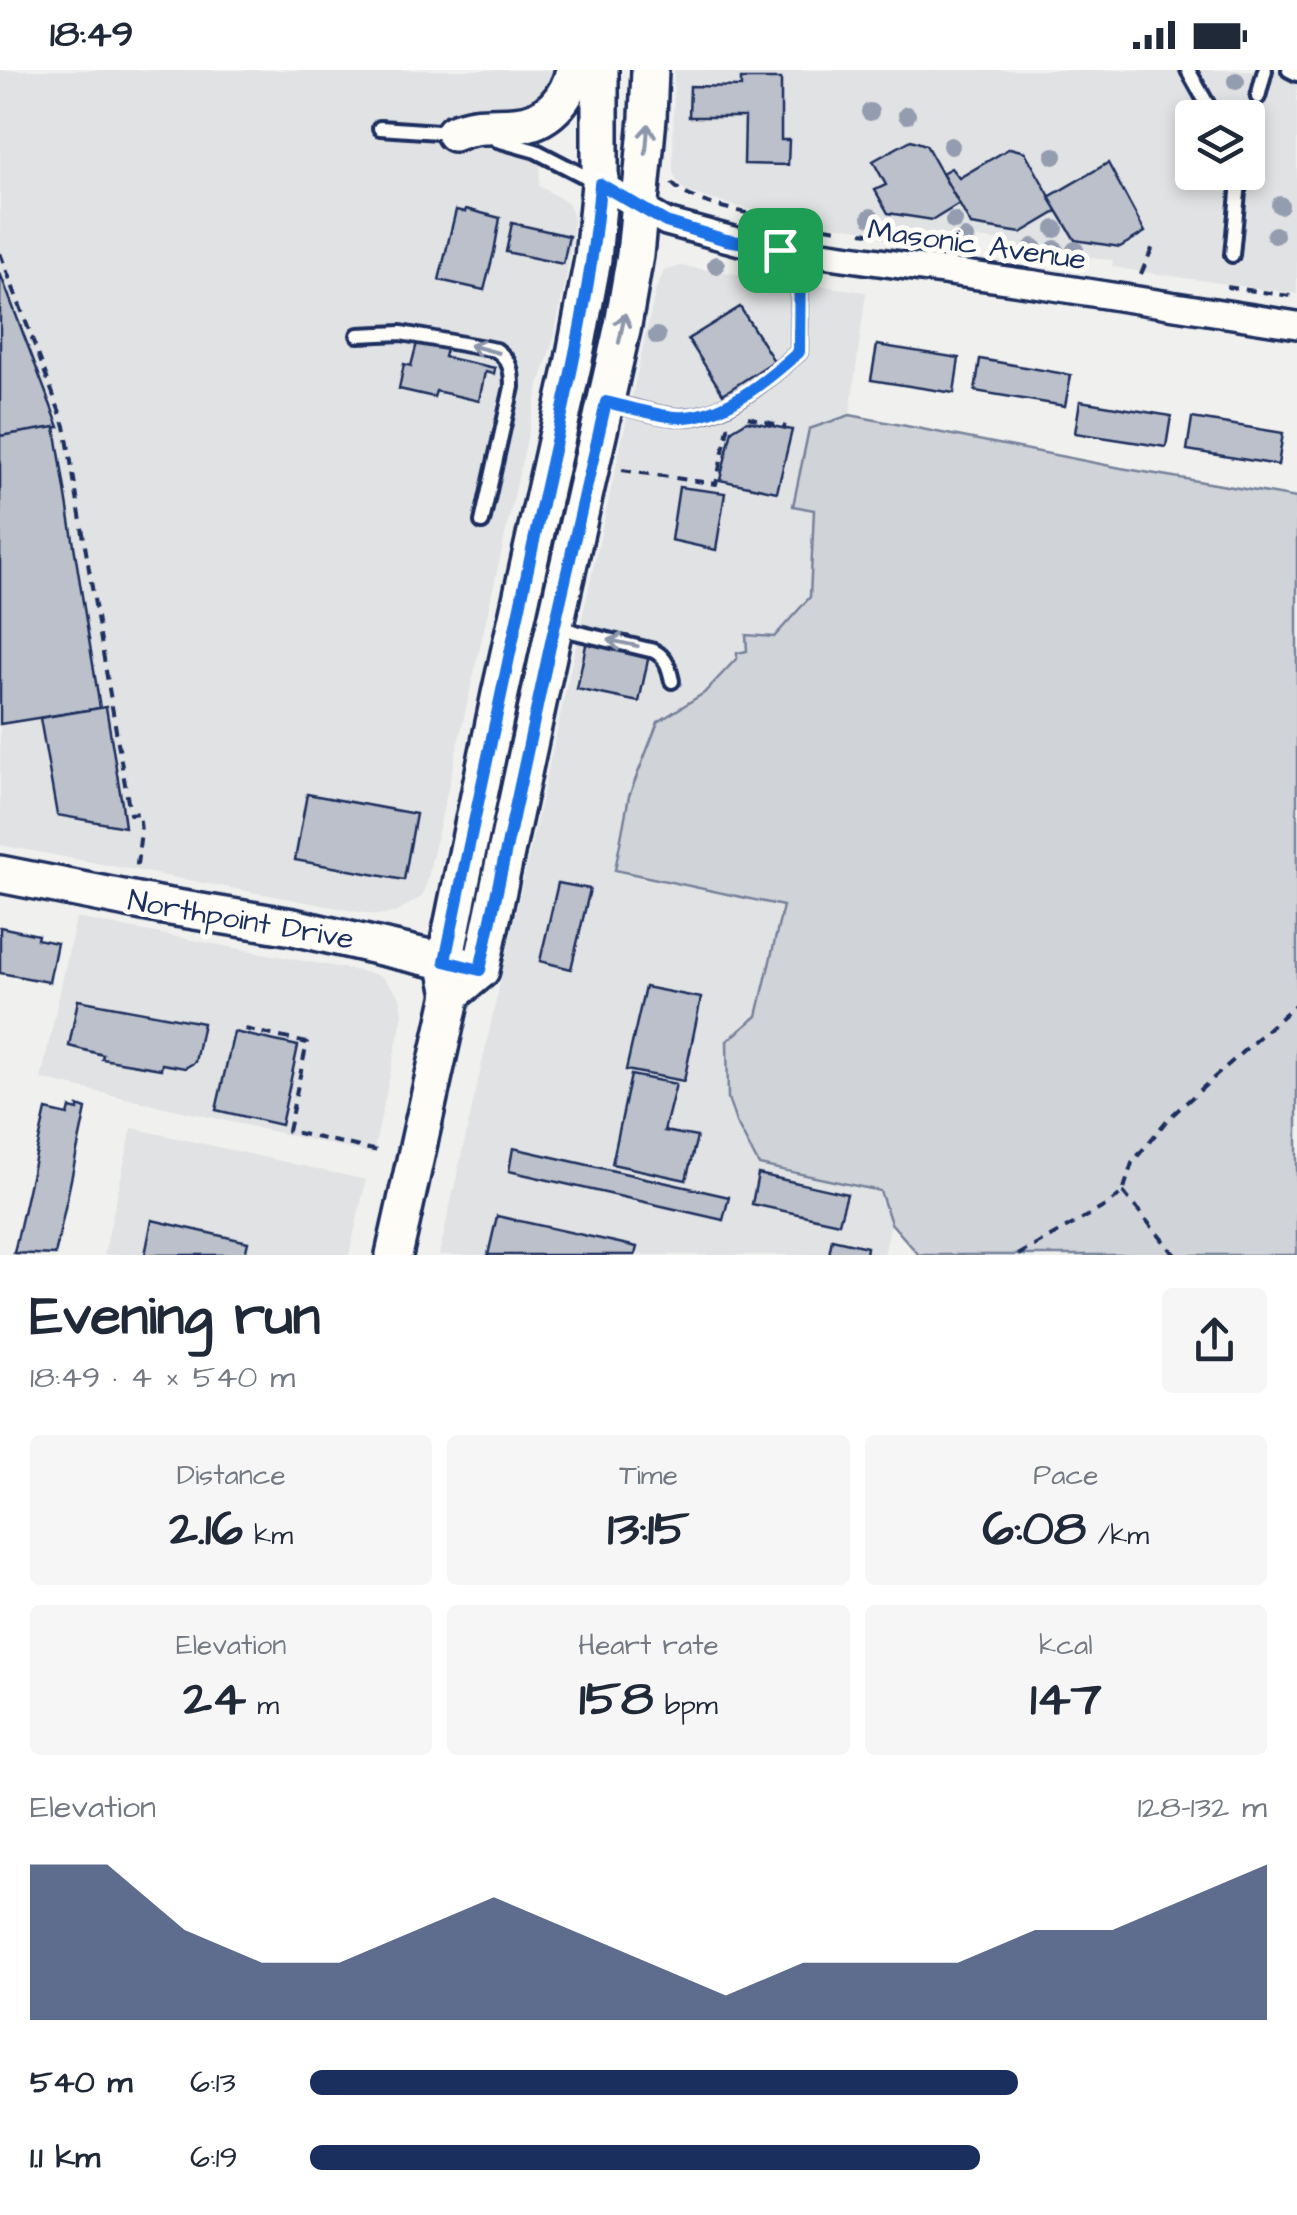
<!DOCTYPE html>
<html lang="en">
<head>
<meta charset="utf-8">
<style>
  :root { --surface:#fff; --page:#f6f6f7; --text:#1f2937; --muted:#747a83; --accent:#1b2f5e }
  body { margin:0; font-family:"Architects Daughter",sans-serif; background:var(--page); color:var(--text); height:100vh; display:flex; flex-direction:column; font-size:38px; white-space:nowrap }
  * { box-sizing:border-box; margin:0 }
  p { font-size:32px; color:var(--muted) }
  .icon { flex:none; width:55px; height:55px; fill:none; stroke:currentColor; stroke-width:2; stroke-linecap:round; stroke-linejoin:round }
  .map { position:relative; height:1185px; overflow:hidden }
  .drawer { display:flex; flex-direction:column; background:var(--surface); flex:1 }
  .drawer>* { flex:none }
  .controls { position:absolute; left:1175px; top:30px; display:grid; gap:20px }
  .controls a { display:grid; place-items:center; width:90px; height:90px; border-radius:10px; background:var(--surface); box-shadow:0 5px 15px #0003; font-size:50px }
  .pin { position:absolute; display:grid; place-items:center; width:85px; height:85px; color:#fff; margin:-42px; border-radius:20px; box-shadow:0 5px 15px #0006 }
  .round { display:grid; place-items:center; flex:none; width:105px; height:105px; border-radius:10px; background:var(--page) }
  .headline { display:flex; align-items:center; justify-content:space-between; height:170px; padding:0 30px }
  h1 { font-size:55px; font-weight:700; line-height:75px }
  .stats { display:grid; grid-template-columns:repeat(3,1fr); gap:15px; height:170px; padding:10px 30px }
  .stats div { display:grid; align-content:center; border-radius:10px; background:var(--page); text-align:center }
  .stats b { font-size:50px; font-weight:700 }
  .stats small { font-size:28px; font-weight:400 }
  .stats p { font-size:28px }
  .chart { height:280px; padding:20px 30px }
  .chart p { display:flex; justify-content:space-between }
  .chart svg { width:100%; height:180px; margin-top:10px; fill:var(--accent); opacity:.7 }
  ul { padding:0 30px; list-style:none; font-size:32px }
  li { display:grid; grid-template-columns:160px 120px 1fr; align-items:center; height:75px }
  li i { height:25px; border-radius:12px; background:var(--accent) }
  .status { display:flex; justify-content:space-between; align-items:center; height:70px; padding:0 50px; background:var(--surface); direction:ltr }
  .status svg { height:28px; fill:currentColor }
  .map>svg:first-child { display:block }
  .built { fill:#e0e2e3; fill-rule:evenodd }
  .green { fill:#d0d3d8; stroke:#76819b; stroke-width:2.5 }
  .building { fill:#bbc0ca; stroke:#1b2f5e; stroke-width:2.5 }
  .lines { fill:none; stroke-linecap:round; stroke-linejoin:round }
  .lane-casing { stroke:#1b2f5e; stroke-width:20 }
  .street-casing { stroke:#1b2f5e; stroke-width:32 }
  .secondary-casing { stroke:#1b2f5e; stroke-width:42 }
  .path { stroke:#1b2f5e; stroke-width:4; stroke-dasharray:10 8; stroke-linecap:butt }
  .lane { stroke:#fdfcf7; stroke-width:12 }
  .street { stroke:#fdfcf7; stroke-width:25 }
  .secondary { stroke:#fdfcf7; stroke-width:35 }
  .tree { fill:#949caf }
  .oneway { stroke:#8c96aa }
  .route-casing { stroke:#fff; stroke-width:20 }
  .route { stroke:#1a73e8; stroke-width:12 }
  .labels { text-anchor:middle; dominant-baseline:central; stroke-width:10; stroke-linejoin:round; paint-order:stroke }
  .street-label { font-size:30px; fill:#1b2f5e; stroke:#fdfcf7 }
</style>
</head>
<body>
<div class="status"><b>18:49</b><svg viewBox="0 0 49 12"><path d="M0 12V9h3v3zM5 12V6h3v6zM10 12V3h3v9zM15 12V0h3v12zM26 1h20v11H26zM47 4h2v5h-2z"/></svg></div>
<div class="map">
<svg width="1297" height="1185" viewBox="0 0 1297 1185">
  <rect width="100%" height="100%" fill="#f0f0ee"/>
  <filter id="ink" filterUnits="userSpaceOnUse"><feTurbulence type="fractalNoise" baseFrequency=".01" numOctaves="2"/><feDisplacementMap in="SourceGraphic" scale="20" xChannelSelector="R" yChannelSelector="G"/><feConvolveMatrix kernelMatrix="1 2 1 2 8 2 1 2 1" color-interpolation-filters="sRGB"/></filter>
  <g filter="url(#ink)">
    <g class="built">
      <path d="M0,0H557L551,15L545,21L539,116L568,133L573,144L572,171L565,213L552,275L540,311L425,820L421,827L395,843L376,845L0,775Z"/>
      <path d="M674,0H1297V224L1129,200L1112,196L1113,190L1053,185L1050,179L1046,178L1035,182L1007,177L1008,172L977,168L976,173L956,170L939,164L920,162L919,165L910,164V160L901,159L900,162L889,160L886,163L806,151L734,136L686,122L678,113L673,102ZM1192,48H1248V102H1192Z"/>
      <path d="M681,196L866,222L850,345L809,359L794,436L815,439L810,527L774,567L747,581L704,623L658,652L616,800L783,836L757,946L726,999L728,1028L736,1052L759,1094L880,1121L891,1153L884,1185H439L656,219L664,201Z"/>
      <path d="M76,848L374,904L383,908L400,927L403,944L373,1084L41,1009Z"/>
      <path d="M132,1058L366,1110L349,1185H104Z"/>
    </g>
    <path class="green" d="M850,345L1121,398L1297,428V1185H919L891,1153L880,1121L759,1095L736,1052L728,1028L727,971L757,946L783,836L615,800L629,726L658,652L704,623L737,588V583L747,581L746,565L774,567L810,527L814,440L793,436L809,359Z"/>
    <g class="building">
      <path d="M741,9H781V70H789L788,95L744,94L745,47H689L690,16L741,17Z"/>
      <path d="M911,70L926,75L959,134L933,150L888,143L875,120L886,115L873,91Z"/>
      <path d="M1010,78L1025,82L1058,141L1021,163L971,155L942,103L951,98L959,108Z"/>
      <path d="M1108,93L1145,162L1120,177L1075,170L1049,127Z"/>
      <path d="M466,139L500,148L494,182L484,220L439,210L456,140L465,142Z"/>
      <path d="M512,153L569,166L563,194L506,182Z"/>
      <path d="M0,203L59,357L0,366Z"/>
      <path d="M740,237L774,291L723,324L688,269Z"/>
      <path d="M417,273L446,279L444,287L495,298L494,304L485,302L479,331L436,321L434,327L399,319L404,294L411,296Z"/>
      <path d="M877,275L959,288L954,323L871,310Z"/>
      <path d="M980,289L1071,305L1065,336L975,321Z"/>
      <path d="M1080,331L1171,346L1166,377L1075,363Z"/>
      <path d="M1192,348L1283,363L1278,395L1187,380Z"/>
      <path d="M747,351L792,360L777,422L720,410L732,360Z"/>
      <path d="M55,357L100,638L0,654V366Z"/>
      <path d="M679,417L725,423L716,480L671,470Z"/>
      <path d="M587,570L649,585L639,632L577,619Z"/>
      <path d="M106,637L122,734L125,757L57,745L40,648Z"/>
      <path d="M307,724L416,744L404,810L295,790Z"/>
      <path d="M558,813L590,819L571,899L540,891Z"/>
      <path d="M0,857L38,865L37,869L57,873L49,912L0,903Z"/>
      <path d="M645,917L701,928L684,1011L626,1000Z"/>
      <path d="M78,930L203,953L195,992L185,998L162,994L161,999L102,989L103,985L69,976Z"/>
      <path d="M234,962L298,976L281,1055L216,1040Z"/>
      <path d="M631,1005L676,1014L664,1061L697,1067L686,1110L612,1094Z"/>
      <path d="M78,1036L86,1039L55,1185L14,1183L46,1040L68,1045L70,1038L78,1040Z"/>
      <path d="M513,1078L729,1127L723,1150L509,1101Z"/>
      <path d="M758,1104L847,1124L839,1153L752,1134Z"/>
      <path d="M497,1146L637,1177L635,1185H488Z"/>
      <path d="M152,1150L248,1172L245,1185H145Z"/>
      <path d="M832,1169L867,1177L866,1185H829Z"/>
    </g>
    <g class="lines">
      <g class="lane-casing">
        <g id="lane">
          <path d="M1188,0L1215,48"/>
          <path d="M1289,0L1297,4"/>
          <path d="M1258,27L1265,0"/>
          <path d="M380,58L453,63"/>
          <path d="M497,70L536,81L598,113"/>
          <path d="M1232,185L1240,102"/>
          <path d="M358,265L401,263L496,280C510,290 512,300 512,317L482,452"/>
          <path d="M608,332C629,337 657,346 678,347C723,349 767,310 799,282L800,182"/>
          <path d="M558,555L575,562L654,581C667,588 669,598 672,611"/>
        </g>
      </g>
      <g class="street-casing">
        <path id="street" d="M600,114L666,152L744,173L1035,214L1297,255"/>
      </g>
      <g class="secondary-casing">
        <g id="secondary">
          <path d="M454,63C475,53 493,57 515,55C547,53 568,29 574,0"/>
          <path d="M0,804L158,835L293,857L465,896"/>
          <path d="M452,924L481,900L551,572L623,255L635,185L648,48L650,0"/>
          <path d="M394,1185L452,924L445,891L500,624L573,295L593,189L600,114V0"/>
        </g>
      </g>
      <g class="path">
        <path d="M672,113C692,140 802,152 837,159"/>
        <path d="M862,162L902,168"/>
        <path d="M0,183L65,356L130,744L139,743L141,761L136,803"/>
        <path d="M1141,204L1155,172"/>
        <path d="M1227,217L1297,227"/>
        <path d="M748,347L786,357"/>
        <path d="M622,400L716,414L728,358L735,354"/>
        <path d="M245,959L307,973L288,1061L378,1081"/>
        <path d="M1123,1122L1175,1185"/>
        <path d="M1018,1185L1109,1134L1123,1122L1132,1093L1168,1049L1297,933"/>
      </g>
      <use href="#lane" class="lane"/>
      <use href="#street" class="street"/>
      <use href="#secondary" class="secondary"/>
    </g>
    <g class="tree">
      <circle cx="1236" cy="11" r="9"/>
      <circle cx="870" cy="42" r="9"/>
      <circle cx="907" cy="45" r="9"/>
      <circle cx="951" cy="76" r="9"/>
      <circle cx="1054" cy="86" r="9"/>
      <circle cx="1280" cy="135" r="9"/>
      <circle cx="871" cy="147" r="9"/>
      <circle cx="954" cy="151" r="9"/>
      <circle cx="1055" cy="159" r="9"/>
      <circle cx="1275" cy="165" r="9"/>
      <circle cx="965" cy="168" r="9"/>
      <circle cx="1033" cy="177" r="9"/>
      <circle cx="1055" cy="179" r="9"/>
      <circle cx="1075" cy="180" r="9"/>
      <circle cx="716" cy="195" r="9"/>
      <circle cx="751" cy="200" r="9"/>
      <circle cx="657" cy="266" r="9"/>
    </g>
    <defs><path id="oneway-shaft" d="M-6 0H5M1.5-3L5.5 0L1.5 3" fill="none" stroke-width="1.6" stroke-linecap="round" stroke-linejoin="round" transform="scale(2.5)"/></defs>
    <g class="oneway">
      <use href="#oneway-shaft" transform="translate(647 69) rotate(-85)"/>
      <use href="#oneway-shaft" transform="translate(622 258) rotate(-78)"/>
      <use href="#oneway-shaft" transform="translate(484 279) rotate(-165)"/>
      <use href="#oneway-shaft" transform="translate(623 573) rotate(-168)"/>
    </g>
  </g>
  <g class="lines" filter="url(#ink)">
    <g class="route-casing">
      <path id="route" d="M600,114L666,152L726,170L800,182L799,282C767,310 721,350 676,347C653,345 629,337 606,332L551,572L480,900L445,891C474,749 504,607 535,466C560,349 591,233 600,114Z"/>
    </g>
    <use href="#route" class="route"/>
  </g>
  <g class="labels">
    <g class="street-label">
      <text transform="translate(977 175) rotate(8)">Masonic Avenue</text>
      <text transform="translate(241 850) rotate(10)">Northpoint Drive</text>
    </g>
  </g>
</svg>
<div class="controls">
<a><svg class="icon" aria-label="layers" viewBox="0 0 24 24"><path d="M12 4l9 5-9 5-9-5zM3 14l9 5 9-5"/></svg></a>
</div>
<div class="pin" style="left:780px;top:180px;background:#1e9e55"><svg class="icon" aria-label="arrive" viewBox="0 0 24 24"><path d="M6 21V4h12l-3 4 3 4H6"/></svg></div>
</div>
<section class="drawer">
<div class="headline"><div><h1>Evening run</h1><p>18:49 · 4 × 540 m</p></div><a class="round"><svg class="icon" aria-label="share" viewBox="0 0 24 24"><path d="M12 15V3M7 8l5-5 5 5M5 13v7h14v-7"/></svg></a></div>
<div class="stats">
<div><p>Distance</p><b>2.16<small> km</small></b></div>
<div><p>Time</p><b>13:15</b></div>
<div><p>Pace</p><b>6:08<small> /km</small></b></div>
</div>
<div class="stats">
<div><p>Elevation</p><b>24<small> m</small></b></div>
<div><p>Heart rate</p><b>158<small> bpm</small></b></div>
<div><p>kcal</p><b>147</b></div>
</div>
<div class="chart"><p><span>Elevation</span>128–132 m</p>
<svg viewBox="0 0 160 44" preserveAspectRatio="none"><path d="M0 44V6L10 6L20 22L30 30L40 30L50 22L60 14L70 22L80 30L90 38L100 30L110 30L120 30L130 22L140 22L150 14L160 6V44z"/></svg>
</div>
<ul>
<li><b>540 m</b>6:13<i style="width:74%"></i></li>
<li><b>1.1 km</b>6:19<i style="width:70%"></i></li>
</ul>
</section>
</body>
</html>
